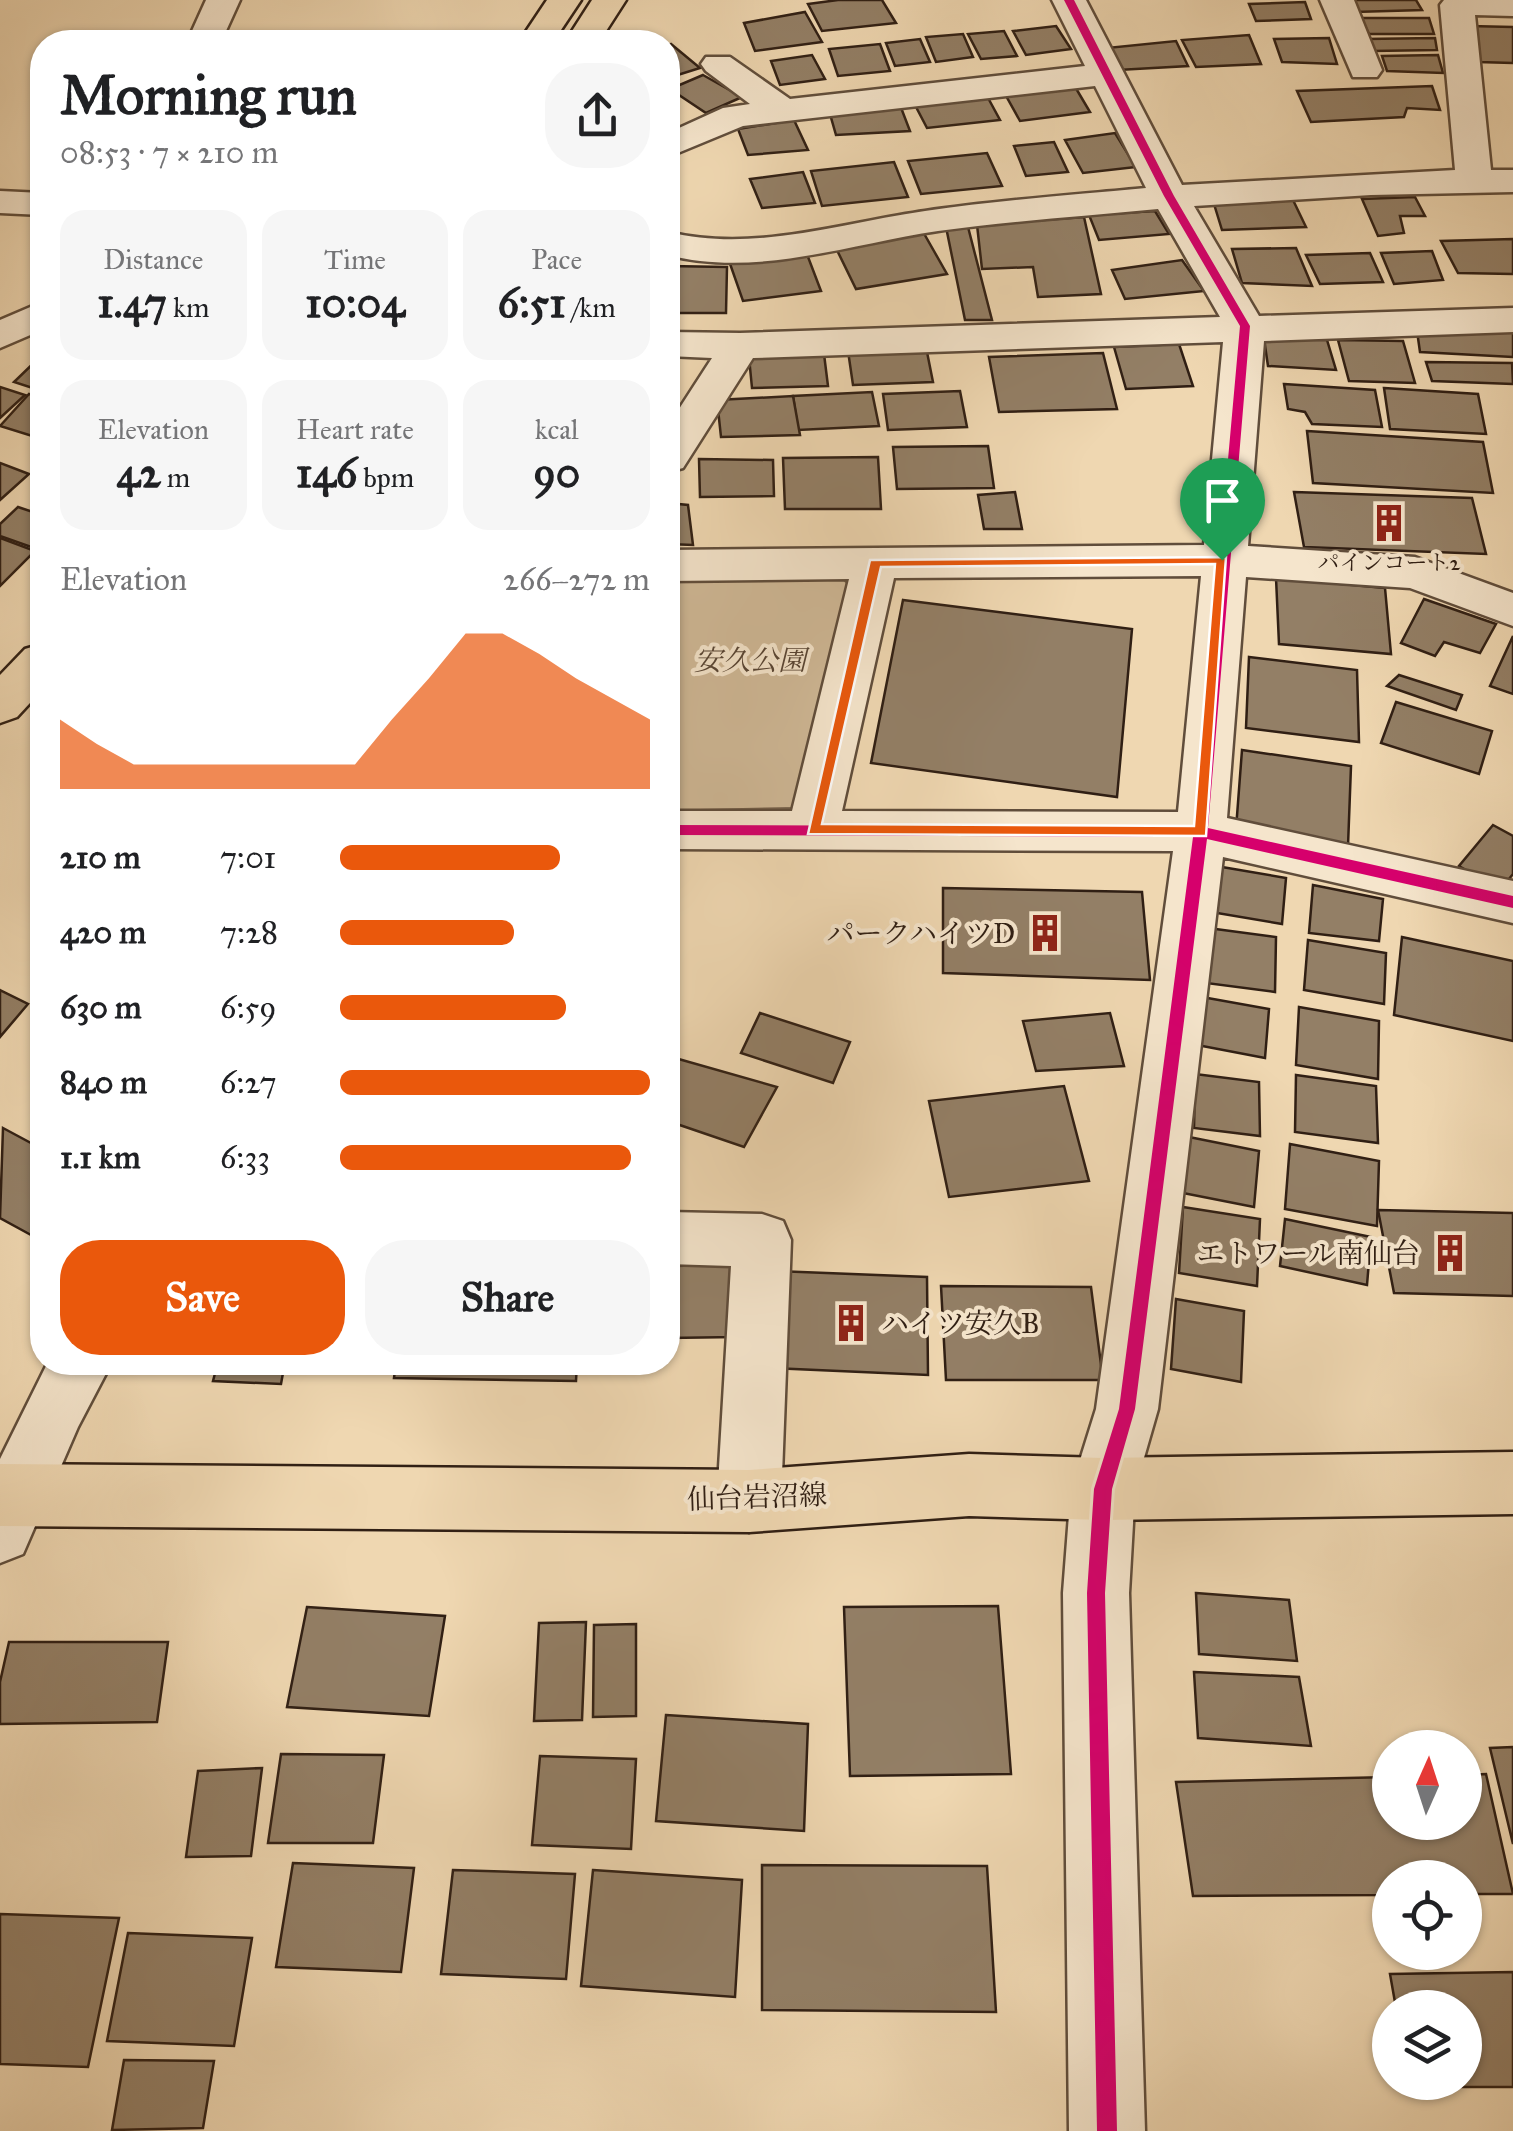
<!DOCTYPE html>
<html lang="en">
<head>
<meta charset="utf-8">
<style>
  :root { --surface:#fff; --page:#f6f6f6; --text:#202124; --muted:#757577; --accent:#ea580c }
  body { margin:0; font-family:"IM FELL Great Primer","Noto Serif JP",serif; background:var(--page); color:var(--text); height:100vh; display:flex; flex-direction:column; font-size:38px; white-space:nowrap }
  * { box-sizing:border-box; margin:0 }
  p { font-size:32px; color:var(--muted) }
  .icon { flex:none; width:55px; height:55px; fill:none; stroke:currentColor; stroke-width:2; stroke-linecap:round; stroke-linejoin:round }
  .map { position:relative; flex:1; overflow:hidden }
  .drawer { position:absolute; left:30px; top:30px; width:650px; height:1345px; display:flex; flex-direction:column; background:var(--surface); border-radius:40px; box-shadow:0 2px 8px #0004 }
  .drawer>* { flex:none }
  .needle { width:65px; rotate:3deg }
  .fabs { position:absolute; left:1372px; top:1730px; display:grid; gap:20px }
  .fabs a { display:grid; place-items:center; width:110px; height:110px; border-radius:50%; background:var(--surface); box-shadow:0 2px 8px #0004; font-size:50px }
  .pin { position:absolute; display:grid; place-items:center; width:85px; height:85px; color:#fff; margin:-102px -42px; border-radius:50% 50% 50% 0; rotate:-45deg; box-shadow:0 0 10px #0007 }
  .pin .icon { rotate:45deg }
  .round { display:grid; place-items:center; flex:none; width:105px; height:105px; border-radius:40px; background:var(--page) }
  .head { display:flex; align-items:center; justify-content:space-between; height:170px; padding:0 30px }
  h1 { font-size:55px; font-weight:800; line-height:75px }
  .metrics { display:grid; grid-template-columns:repeat(3,1fr); gap:15px; height:170px; padding:10px 30px }
  .metrics div { display:grid; align-content:center; border-radius:25px; background:var(--page); text-align:center }
  .metrics b { font-size:42px; font-weight:800 }
  .metrics small { font-size:28px; font-weight:400 }
  .metrics p { font-size:28px }
  .chart { height:280px; padding:20px 30px }
  .chart p { display:flex; justify-content:space-between }
  .chart svg { width:100%; height:180px; margin-top:10px; fill:var(--accent); opacity:.7 }
  .primary-button { display:flex; gap:20px; margin-top:auto; padding:20px 30px }
  .primary-button a { flex:1; height:115px; border-radius:40px; background:var(--accent); color:#fff; font-size:40px; font-weight:800; line-height:115px; text-align:center }
  .primary-button a+a { background:var(--page); color:var(--text) }
  ul { padding:0 30px; list-style:none; font-size:32px }
  li { display:grid; grid-template-columns:160px 120px 1fr; align-items:center; height:75px }
  li i { height:25px; border-radius:12px; background:var(--accent) }
  .map>svg:first-child { display:block }
  .green { fill:#cfb896; stroke:#806c55; stroke-width:2.5 }
  .building { fill:#937f66; stroke:#301f14; stroke-width:2.5 }
  .lines { fill:none; stroke-linecap:round; stroke-linejoin:round }
  .minor-casing { stroke:#604d3b; stroke-width:5 }
  .major-casing { stroke:#301f14; stroke-width:5 }
  .minor { fill:#f5e5cc; fill-rule:evenodd }
  .major { fill:#efd7b1; fill-rule:evenodd }
  .cycleway-casing { stroke:#f5e5cc; stroke-width:6 }
  .cycleway { fill:#d6006c; fill-rule:evenodd }
  .route { fill:#ea580c; stroke:#fff; stroke-width:2.5; fill-rule:evenodd }
  .labels { text-anchor:middle; dominant-baseline:central; stroke-width:8; stroke-linejoin:round; paint-order:stroke }
  .far-poi-label { font-size:22px; fill:#301f14; stroke:#f5e5cc }
  .park-label { font-size:28px; font-style:italic; fill:#584534; stroke:#f5e5cc }
  .poi-label { font-size:28px; fill:#301f14; stroke:#f5e5cc; text-anchor:end }
  .street-label { font-size:28px; fill:#301f14; stroke:#f5e5cc }
</style>
</head>
<body>
<div class="map">
<svg width="1513" height="2131" viewBox="0 0 1513 2131">
  <rect width="100%" height="100%" fill="#efd7b1"/>
  <filter id="stains"><feTurbulence type="fractalNoise" baseFrequency=".002" numOctaves="4"/><feColorMatrix values="0 0 0 0 .2 0 0 0 0 .09 0 0 0 0 .02 0 0 0 .5 -.17"/></filter>
  <radialGradient id="worn" r=".72"><stop offset=".6" stop-color="#630" stop-opacity="0"/><stop offset="1" stop-color="#630" stop-opacity=".3"/></radialGradient>
  <path class="green" d="M668,576H841L852,589L799,808L668,811Z"/>
  <g class="building">
    <path d="M838,0H882L896,23L822,31L808,4Z"/>
    <path d="M1349,0H1416L1422,10L1354,12Z"/>
    <path d="M1305,2L1311,19L1256,21L1249,4Z"/>
    <path d="M805,12L822,42L755,51L744,23Z"/>
    <path d="M1361,18H1429L1434,34H1369Z"/>
    <path d="M1056,26L1071,49L1026,55L1013,31Z"/>
    <path d="M1469,26L1513,27V63L1478,62Z"/>
    <path d="M1004,31L1017,56L981,59L968,34Z"/>
    <path d="M963,34L973,57L936,62L926,37Z"/>
    <path d="M1249,35L1261,64L1196,67L1182,40Z"/>
    <path d="M1329,38L1337,64L1282,62L1274,39Z"/>
    <path d="M1435,38L1437,50L1372,51L1366,39Z"/>
    <path d="M920,39L930,62L895,66L886,43Z"/>
    <path d="M1176,41L1188,66L1118,70L1107,48Z"/>
    <path d="M671,44L700,68L668,78V46Z"/>
    <path d="M880,44L890,71L838,76L829,49Z"/>
    <path d="M812,55L825,79L780,85L771,61Z"/>
    <path d="M1438,55L1443,73L1387,71L1382,56Z"/>
    <path d="M703,75L742,97L706,113L670,89Z"/>
    <path d="M1074,85L1090,112L1020,121L1005,94Z"/>
    <path d="M1432,86L1440,110L1407,108L1404,117L1311,122L1297,91Z"/>
    <path d="M987,96L1000,120L927,128L915,105Z"/>
    <path d="M900,105L910,131L836,135L830,114Z"/>
    <path d="M794,120L808,150L748,155L738,129Z"/>
    <path d="M1115,133L1136,167L1083,173L1065,140Z"/>
    <path d="M1054,142L1068,172L1026,176L1014,146Z"/>
    <path d="M987,153L1002,186L921,194L908,161Z"/>
    <path d="M894,162L908,197L822,206L811,171Z"/>
    <path d="M803,172L815,203L762,208L750,179Z"/>
    <path d="M1415,197L1425,216H1400L1404,233L1378,236L1362,199Z"/>
    <path d="M1293,200L1306,227L1222,230L1214,204Z"/>
    <path d="M1155,211L1169,234L1099,240L1089,215Z"/>
    <path d="M1084,217L1101,294L1038,297L1033,267L982,269L977,225Z"/>
    <path d="M946,227H968L992,320H965Z"/>
    <path d="M922,230L947,274L856,289L834,244Z"/>
    <path d="M1513,239V274L1458,273L1441,241Z"/>
    <path d="M1296,248L1312,286L1242,283L1232,249Z"/>
    <path d="M805,249L821,291L743,301L728,258Z"/>
    <path d="M1432,251L1443,280L1394,284L1381,253Z"/>
    <path d="M1370,253L1383,282L1320,284L1306,255Z"/>
    <path d="M1182,260L1204,291L1125,299L1112,270Z"/>
    <path d="M668,266L727,267L726,313H668Z"/>
    <path d="M1417,331L1513,332V357L1420,352Z"/>
    <path d="M1264,339L1327,340L1336,370L1268,366Z"/>
    <path d="M1338,340L1403,341L1415,383L1349,381Z"/>
    <path d="M1179,344L1193,386L1126,389L1114,347Z"/>
    <path d="M926,347L933,382L853,385L848,351Z"/>
    <path d="M1103,353L1117,409L999,412L989,357Z"/>
    <path d="M824,354L828,386L752,388L749,357Z"/>
    <path d="M42,355V391L14,382Z"/>
    <path d="M1426,362L1512,363L1513,384L1432,381Z"/>
    <path d="M1284,384L1375,390L1382,427L1312,424L1305,412L1288,409Z"/>
    <path d="M0,387L25,395L0,418Z"/>
    <path d="M1384,388L1478,394L1486,434L1390,429Z"/>
    <path d="M960,391L967,427L888,430L883,394Z"/>
    <path d="M872,392L879,426L798,430L793,396Z"/>
    <path d="M29,394L42,398V439L0,426Z"/>
    <path d="M793,396L800,435L721,437L717,400Z"/>
    <path d="M1307,431L1483,442L1493,493L1313,483Z"/>
    <path d="M988,446L994,488L897,489L893,447Z"/>
    <path d="M878,457L881,509H785L783,458Z"/>
    <path d="M699,459L773,460L774,496L700,497Z"/>
    <path d="M0,463L29,474L0,500Z"/>
    <path d="M1015,492L1022,529H984L978,495Z"/>
    <path d="M1294,492L1472,498L1486,554L1304,547Z"/>
    <path d="M668,503L688,505L693,545L668,544Z"/>
    <path d="M18,507L42,515V540L34,548L0,536V524Z"/>
    <path d="M0,538L35,551L0,586Z"/>
    <path d="M1276,578L1385,588L1391,654L1279,644Z"/>
    <path d="M1424,599L1496,624L1480,653L1444,642L1435,656L1401,643Z"/>
    <path d="M903,600L1132,629L1117,797L871,763Z"/>
    <path d="M1513,636V694L1490,686Z"/>
    <path d="M1249,657L1357,670L1359,742L1246,728Z"/>
    <path d="M1399,675L1462,695L1456,710L1387,686Z"/>
    <path d="M1396,702L1492,731L1479,774L1381,743Z"/>
    <path d="M1242,750L1351,766L1348,846L1236,829Z"/>
    <path d="M1493,825L1513,836V874L1500,890L1459,866Z"/>
    <path d="M1222,867L1286,878L1282,924L1217,913Z"/>
    <path d="M1313,885L1383,899L1379,941L1309,933Z"/>
    <path d="M943,888L1142,892L1150,980L943,973Z"/>
    <path d="M1208,928L1276,937L1275,992L1206,983Z"/>
    <path d="M1402,937L1513,961V1041L1394,1015Z"/>
    <path d="M1308,940L1386,953L1384,1004L1304,990Z"/>
    <path d="M0,990L28,1004L0,1037Z"/>
    <path d="M1202,997L1269,1009L1265,1058L1197,1045Z"/>
    <path d="M1299,1007L1379,1021L1378,1079L1296,1065Z"/>
    <path d="M760,1013L850,1042L833,1083L741,1053Z"/>
    <path d="M1110,1013L1124,1066L1036,1071L1023,1021Z"/>
    <path d="M668,1056L777,1087L744,1147L668,1121Z"/>
    <path d="M1195,1074L1259,1082L1260,1136L1194,1128Z"/>
    <path d="M1296,1075L1376,1086L1378,1143L1295,1132Z"/>
    <path d="M1064,1086L1089,1181L949,1197L929,1101Z"/>
    <path d="M3,1128L42,1149V1241L0,1218Z"/>
    <path d="M1189,1137L1259,1151L1254,1207L1183,1193Z"/>
    <path d="M1290,1144L1379,1161L1377,1226L1285,1209Z"/>
    <path d="M1183,1207L1260,1219L1257,1286L1179,1273Z"/>
    <path d="M1378,1210L1513,1213V1296L1394,1293Z"/>
    <path d="M1285,1219L1371,1237L1367,1285L1280,1266Z"/>
    <path d="M734,1265L736,1337L668,1338V1266Z"/>
    <path d="M776,1271L927,1277L928,1375L772,1368Z"/>
    <path d="M941,1286L1091,1287L1103,1380H946Z"/>
    <path d="M1176,1299L1244,1311L1241,1382L1171,1369Z"/>
    <path d="M218,1362H285L281,1384L213,1381Z"/>
    <path d="M396,1362H577L576,1381L394,1378Z"/>
    <path d="M1196,1593L1289,1600L1297,1661L1199,1654Z"/>
    <path d="M998,1606L1011,1774L850,1776L844,1607Z"/>
    <path d="M307,1607L445,1616L429,1716L287,1707Z"/>
    <path d="M586,1622L582,1720L534,1721L539,1623Z"/>
    <path d="M636,1624V1716L593,1717L594,1625Z"/>
    <path d="M9,1642H168L157,1722L0,1724V1682Z"/>
    <path d="M1194,1672L1299,1677L1311,1746L1198,1738Z"/>
    <path d="M666,1715L808,1724L804,1831L656,1821Z"/>
    <path d="M1513,1747V1844L1490,1748Z"/>
    <path d="M281,1754L384,1755L373,1843H268Z"/>
    <path d="M540,1756L636,1759L631,1849L532,1845Z"/>
    <path d="M262,1768L251,1856L186,1857L198,1771Z"/>
    <path d="M1486,1774L1513,1894H1465V1878H1390V1895L1193,1896L1176,1782L1390,1777V1822H1465V1775Z"/>
    <path d="M293,1863L414,1868L401,1972L276,1967Z"/>
    <path d="M762,1865L987,1866L996,2012L762,2010Z"/>
    <path d="M453,1870L575,1874L566,1979L441,1974Z"/>
    <path d="M593,1870L742,1880L735,1997L581,1986Z"/>
    <path d="M0,1914L119,1918L88,2067L0,2064Z"/>
    <path d="M128,1933L252,1938L234,2046L107,2041Z"/>
    <path d="M1513,1972V2087H1409L1408,2082H1465V2008H1396L1390,1974Z"/>
    <path d="M124,2060L214,2061L203,2128L112,2130Z"/>
  </g>
  <g class="lines">
    <g class="minor-casing">
      <g id="minor">
        <path d="M206,0H240L221,42H187Z"/>
        <path d="M1052,0H1086L1182,185L1455,170L1440,5L1444,0H1513V16L1475,15L1491,170H1513V192L1371,195L1194,206L1259,316L1513,308V332L1264,341L1248,546L1415,557L1513,593V626L1410,588L1246,577L1227,818L1513,881V923L1223,857L1158,1409L1135,1489L1129,1593L1145,2131H1069L1063,1593L1071,1489L1096,1409L1173,851L668,849V811H792L849,579L668,581V550L1204,545L1223,342L753,358L683,468L668,472V426L712,358L668,356V332L740,333L1220,317L1158,209C1085,216 1011,221 938,231C850,244 756,278 668,255V232C754,253 840,223 925,211C998,200 1073,195 1146,188L1095,86L743,126L668,157V133L723,108L750,104L706,71L701,64L706,57H730L790,99L1085,66ZM1201,576L1178,812L842,811L894,578Z"/>
        <path d="M1320,0H1354L1382,70L1377,77H1353Z"/>
        <path d="M0,191L42,193V215L0,213Z"/>
        <path d="M42,302V330L0,348V320Z"/>
        <path d="M668,1212L762,1214L783,1221L791,1240L781,1501L772,1523L749,1532L726,1523L717,1501L731,1266L668,1264Z"/>
        <path d="M48,1362H112L78,1427L23,1554L0,1563V1459Z"/>
      </g>
    </g>
    <g class="major-casing">
      <g id="major">
        <path d="M547,0H581L553,42H519Z"/>
        <path d="M592,0H626L599,42H565Z"/>
        <path d="M42,644V690L17,717L0,723V675L25,649Z"/>
        <path d="M1513,1452V1514L1103,1520L969,1516L749,1532L0,1526V1464L749,1470L969,1454L1103,1458Z"/>
      </g>
    </g>
    <use href="#minor" class="minor"/>
    <use href="#major" class="major"/>
    <g class="cycleway-casing">
      <path id="cycleway" d="M1064,0H1074L1174,196L1250,326L1208,828L1513,896V908L1207,839L1135,1409L1112,1489L1105,1593L1117,2131H1097L1087,1593L1094,1489L1119,1409L1193,837L668,835V825L1195,827L1240,326L1164,196Z"/>
    </g>
    <use href="#cycleway" class="cycleway"/>
  </g>
  <path class="route" d="M1226,557L1206,836L808,834L870,560ZM1215,564L1194,826L822,824L881,567Z"/>
  <defs>
    <g id="building-bare" transform="scale(3)"><path d="M-4-6H4V6H1V3H-1V6H-4ZM-2.5-4.3h1.7v1.8h-1.7ZM.8-4.3h1.7v1.8H.8ZM-2.5-1h1.7V.8h-1.7ZM.8-1h1.7V.8H.8Z" fill="#8f2418" stroke="#f5e5cc" stroke-width="2.5" paint-order="stroke"/></g>
  </defs>
  <g fill-rule="evenodd">
    <use href="#building-bare" x="1389" y="523"/>
    <use href="#building-bare" x="1045" y="933"/>
    <use href="#building-bare" x="1450" y="1253"/>
    <use href="#building-bare" x="851" y="1323"/>
  </g>
  <g class="labels">
    <g class="far-poi-label">
      <text x="1389" y="562">パインコート2</text>
    </g>
    <g class="park-label">
      <text x="750" y="660">安久公園</text>
    </g>
    <g class="poi-label">
      <text x="1015" y="933">パークハイツD</text>
      <text x="1420" y="1253">エトワール南仙台</text>
      <text x="881" y="1323" text-anchor="start">ハイツ安久B</text>
    </g>
    <g class="street-label">
      <text transform="translate(757 1497) rotate(-2)">仙台岩沼線</text>
    </g>
  </g>
  <rect width="100%" height="100%" filter="url(#stains)"/>
  <rect width="100%" height="100%" fill="url(#worn)"/>
</svg>
<div class="fabs">
<a><svg class="needle" viewBox="-14 -14 28 28"><path d="M0-13l5 13h-10z" fill="#e53935"/><path d="M0 13l5-13h-10z" fill="#757577"/></svg></a>
<a><svg class="icon" aria-label="locate" viewBox="0 0 24 24"><circle cx="12" cy="12" r="6"/><path d="M12 2v4M12 18v4M2 12h4M18 12h4"/></svg></a>
<a><svg class="icon" aria-label="layers" viewBox="0 0 24 24"><path d="M12 4l9 5-9 5-9-5zM3 14l9 5 9-5"/></svg></a>
</div>
<div class="pin" style="left:1222px;top:560px;background:#1e9e55"><svg class="icon" aria-label="arrive" viewBox="0 0 24 24"><path d="M6 21V4h12l-3 4 3 4H6"/></svg></div>
<section class="drawer">
<div class="head"><div><h1>Morning run</h1><p>08:53 · 7 × 210 m</p></div><a class="round"><svg class="icon" aria-label="share" viewBox="0 0 24 24"><path d="M12 15V3M7 8l5-5 5 5M5 13v7h14v-7"/></svg></a></div>
<div class="metrics">
<div><p>Distance</p><b>1.47<small> km</small></b></div>
<div><p>Time</p><b>10:04</b></div>
<div><p>Pace</p><b>6:51<small> /km</small></b></div>
</div>
<div class="metrics">
<div><p>Elevation</p><b>42<small> m</small></b></div>
<div><p>Heart rate</p><b>146<small> bpm</small></b></div>
<div><p>kcal</p><b>90</b></div>
</div>
<div class="chart"><p><span>Elevation</span>266–272 m</p>
<svg viewBox="0 0 160 44" preserveAspectRatio="none"><path d="M0 44V27L10 33L20 38L30 38L40 38L50 38L60 38L70 38L80 38L90 27L100 17L110 6L120 6L130 11L140 17L150 22L160 27V44z"/></svg>
</div>
<ul>
<li><b>210 m</b>7:01<i style="width:71%"></i></li>
<li><b>420 m</b>7:28<i style="width:56%"></i></li>
<li><b>630 m</b>6:59<i style="width:73%"></i></li>
<li><b>840 m</b>6:27<i style="width:100%"></i></li>
<li><b>1.1 km</b>6:33<i style="width:94%"></i></li>
</ul>
<div class="primary-button"><a>Save</a><a>Share</a></div>
</section>
</div>
</body>
</html>
